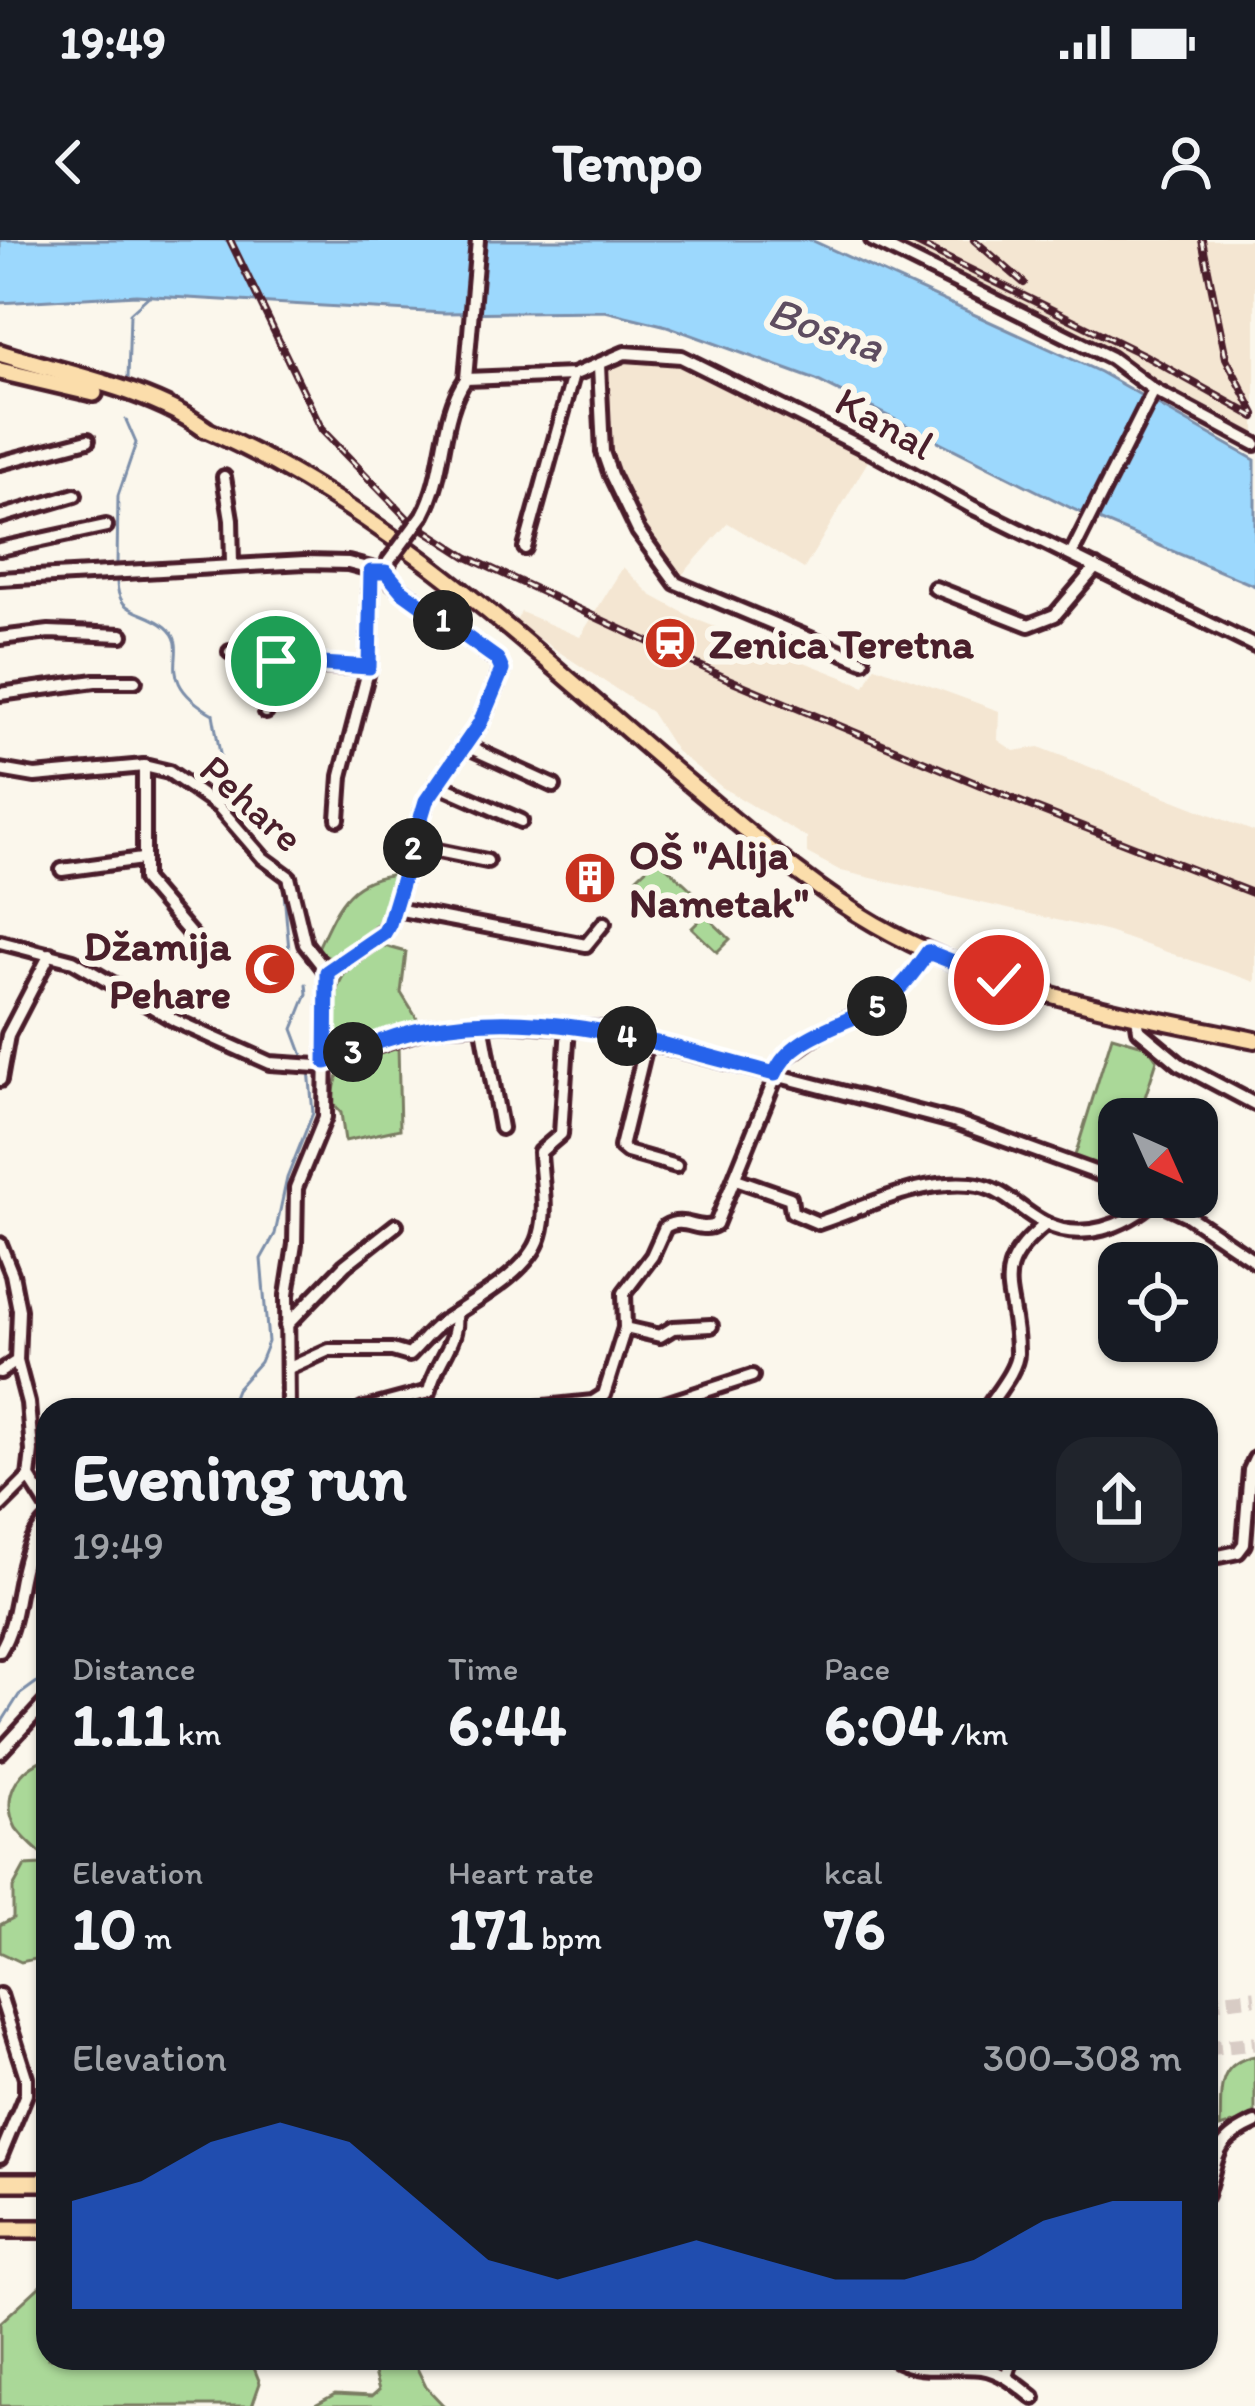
<!DOCTYPE html>
<html lang="en">
<head>
<meta charset="utf-8">
<style>
  :root { --surface:#171b24; --page:#20242c; --text:#f1f3f6; --muted:#9ea1a6; --accent:#2563eb }
  body { margin:0; font-family:Itim,sans-serif; background:var(--page); color:var(--text); height:100vh; display:flex; flex-direction:column; font-size:45px; white-space:nowrap }
  * { box-sizing:border-box; margin:0 }
  p { font-size:39px; color:var(--muted) }
  .icon { flex:none; width:66px; height:66px; fill:none; stroke:currentColor; stroke-width:2; stroke-linecap:round; stroke-linejoin:round }
  .map { position:relative; flex:1; overflow:hidden }
  .side { position:absolute; left:36px; top:1158px; width:1182px; height:972px; display:flex; flex-direction:column; background:var(--surface); border-radius:36px; box-shadow:0 3px 9px #0004 }
  .side>* { flex:none }
  .needle { width:78px; rotate:135deg }
  .controls { position:absolute; left:1098px; top:858px; display:grid; gap:24px }
  .controls a { display:grid; place-items:center; width:120px; height:120px; border-radius:24px; background:var(--surface); box-shadow:0 3px 9px #0004; font-size:60px }
  .pin { position:absolute; display:grid; place-items:center; width:102px; height:102px; color:#fff; margin:-51px; border:6px solid #fff; border-radius:50%; box-shadow:0 3px 12px #0007 }
  .km { position:absolute; width:60px; height:60px; margin:-30px; border-radius:50%; background:#222; color:#fff; font-size:33px; line-height:60px; text-align:center }
  .round { display:grid; place-items:center; flex:none; width:126px; height:126px; border-radius:36px; background:var(--page) }
  .summary { display:flex; align-items:center; justify-content:space-between; height:204px; padding:0 36px }
  h1 { font-size:66px; font-weight:800; line-height:90px }
  .stats { display:grid; grid-template-columns:repeat(3,1fr); gap:18px; height:204px; padding:12px 36px }
  .stats div { display:grid; align-content:center }
  .stats b { font-size:60px; font-weight:800 }
  .stats small { font-size:33px; font-weight:400 }
  .stats p { font-size:33px }
  .chart { height:336px; padding:24px 36px }
  .chart p { display:flex; justify-content:space-between }
  .chart svg { width:100%; height:216px; margin-top:12px; fill:var(--accent); opacity:.7 }
  .status { display:flex; justify-content:space-between; align-items:center; height:84px; padding:0 60px; background:var(--surface); direction:ltr }
  .status svg { height:33px; fill:currentColor }
  header { display:flex; justify-content:space-between; align-items:center; height:156px; padding:0 36px; background:var(--surface); font-size:54px; font-weight:800 }
  .map>svg:first-child { display:block }
  .built { fill:#f4e6d2 }
  .green { fill:#aad898; stroke:#7a7c62; stroke-width:3 }
  .water { fill:#9cd8fd; stroke:#7b8ea9; stroke-width:3 }
  .lines { fill:none; stroke-linecap:round; stroke-linejoin:round }
  .stream { stroke:#7b8ea9; stroke-width:3 }
  .highway-tunnel { stroke:#d8ccc5; stroke-width:15; stroke-dasharray:15 8; stroke-linecap:butt }
  .minor-casing { stroke:#4a1f2b; stroke-width:20 }
  .major-casing { stroke:#4a1f2b; stroke-width:22 }
  .highway-casing { stroke:#4a1f2b; stroke-width:24 }
  .minor { stroke:#fbf7ec; stroke-width:10 }
  .major { stroke:#fbddab; stroke-width:14 }
  .highway { stroke:#fbddab; stroke-width:15 }
  .rail-casing { stroke:#4a1f2b; stroke-width:8 }
  .rail { stroke:#fbf7ec; stroke-width:3; stroke-dasharray:9; stroke-linecap:butt }
  .minor-bridge-casing { stroke:#4a1f2b; stroke-width:20; stroke-linecap:butt }
  .minor-bridge { stroke:#fbf7ec; stroke-width:10 }
  .route-casing { stroke:#fff; stroke-width:24 }
  .route { stroke:#2563eb; stroke-width:15 }
  .labels { text-anchor:middle; dominant-baseline:central; stroke-width:12; stroke-linejoin:round; paint-order:stroke }
  .street-label { font-size:42px; fill:#4a1f2b; stroke:#fbf7ec }
  .poi-label { font-size:42px; font-weight:bold; fill:#4a1f2b; stroke:#fbf7ec; text-anchor:start }
  .water-label { font-size:45px; font-style:italic; fill:#5e4d60; stroke:#fbf7ec }
</style>
</head>
<body>
<div class="status"><b>19:49</b><svg viewBox="0 0 49 12"><path d="M0 12V9h3v3zM5 12V6h3v6zM10 12V3h3v9zM15 12V0h3v12zM26 1h20v11H26zM47 4h2v5h-2z"/></svg></div>
<header><svg class="icon" aria-label="back" viewBox="0 0 24 24"><path d="M15 5l-7 7 7 7"/></svg>Tempo<svg class="icon" aria-label="person" viewBox="0 0 24 24"><circle cx="12" cy="8" r="4"/><path d="M4 21q1-7 8-7t8 7"/></svg></header>
<div class="map">
<svg width="1255" height="2166" viewBox="0 0 1255 2166">
  <rect width="100%" height="100%" fill="#fbf7ec"/>
  <filter id="ink" filterUnits="userSpaceOnUse"><feTurbulence type="fractalNoise" baseFrequency=".00833" numOctaves="2"/><feDisplacementMap in="SourceGraphic" scale="24" xChannelSelector="R" yChannelSelector="G"/><feConvolveMatrix kernelMatrix="1 2 1 2 8 2 1 2 1" color-interpolation-filters="sRGB"/></filter>
  <g filter="url(#ink)">
    <g class="built">
      <path d="M881,0H1255V202L1196,171L1123,123Z"/>
      <path d="M625,115L681,118L871,216L804,329L728,283L675,343L610,235L598,126Z"/>
      <path d="M623,327L651,355L695,379L865,446L875,426L999,471L998,500L1014,511L1039,507L1255,592V742L1105,691L841,631L807,613V598L723,548L676,511L651,472L515,383L521,372L580,397Z"/>
    </g>
    <g class="green">
      <path d="M657,618L697,655L677,675L637,637Z"/>
      <path d="M399,634L384,686L337,721L316,712C337,669 345,638 399,634Z"/>
      <path d="M705,675L730,699L717,712L692,688Z"/>
      <path d="M381,705L406,712L401,753L419,782L340,811L331,805C334,754 331,731 381,705Z"/>
      <path d="M1112,796L1147,806L1157,820L1138,879H1119V931L1074,919Z"/>
      <path d="M398,805L400,889L345,901L341,873L333,864C334,816 358,817 398,805Z"/>
      <path d="M48,1518V1716L21,1722L0,1712V1685L13,1678V1648L25,1626L42,1625L45,1617C35,1608 24,1599 16,1588C0,1557 18,1528 48,1518Z"/>
      <path d="M1255,1816V1877L1220,1888C1222,1854 1214,1824 1255,1816Z"/>
      <path d="M48,2039V2118H250L260,2143L252,2166H0V2083Z"/>
      <path d="M378,2118H412L426,2147L444,2166H313L335,2154L372,2156L379,2150L372,2126Z"/>
    </g>
    <path class="water" d="M0,0H811L1100,132L1255,220V346L1075,270L816,140L667,86L605,71L444,73L136,55L0,63Z"/>
    <g class="lines">
      <g class="stream">
        <path d="M128,140L130,73L150,55"/>
        <path d="M117,326L118,256L136,203L126,180"/>
        <path d="M117,336C115,377 143,368 166,387C195,411 147,436 213,474L228,559"/>
        <path d="M283,641L289,710"/>
        <path d="M305,821L293,789L307,754L306,744"/>
        <path d="M228,1170L236,1149L260,1122L268,1102L261,1019L275,994L287,938L313,873L309,829"/>
        <path d="M0,1485L19,1455L48,1434"/>
      </g>
      <g class="highway-tunnel">
        <path d="M1206,1762L1255,1757"/>
        <path d="M1206,1808L1255,1803"/>
      </g>
      <g class="minor-casing">
        <g id="minor">
          <path d="M872,0L1111,118L1154,150L1255,204"/>
          <path d="M599,125L603,212L611,235L638,291L676,343L863,421"/>
          <path d="M466,139L478,0"/>
          <path d="M0,223L88,200"/>
          <path d="M224,237L231,279L232,324"/>
          <path d="M423,275C447,231 439,177 466,139L573,135L625,113L681,117L872,212L972,267L1255,406"/>
          <path d="M0,277L75,255"/>
          <path d="M525,308L573,135"/>
          <path d="M0,309L106,286"/>
          <path d="M1071,315L1154,150"/>
          <path d="M0,339L305,322L348,323L386,333"/>
          <path d="M935,348L1029,385L1055,375L1096,327"/>
          <path d="M0,398L49,392L122,395"/>
          <path d="M230,412L315,426L369,427"/>
          <path d="M0,454L95,441H135"/>
          <path d="M266,472L276,421"/>
          <path d="M464,505L554,546"/>
          <path d="M144,526V640L193,697"/>
          <path d="M0,530L35,536L144,526L169,532L219,567L263,618L289,637L305,704L327,732"/>
          <path d="M437,544L521,581"/>
          <path d="M338,579L341,536L369,427L371,331"/>
          <path d="M413,606L487,621"/>
          <path d="M62,630L142,619"/>
          <path d="M396,669L586,705L604,683"/>
          <path d="M0,702L73,721L176,781L270,823L317,826L433,787L504,783L599,789L956,882L1119,941"/>
          <path d="M327,732L371,703L389,684L426,561L480,483L502,430L497,420L393,343L386,333L389,321"/>
          <path d="M1137,777L1139,790L1181,825L1255,864"/>
          <path d="M482,783L501,888"/>
          <path d="M647,801L621,907L627,912L676,926"/>
          <path d="M0,840L8,795L50,714"/>
          <path d="M736,939L790,958L792,972L818,983C867,967 918,939 971,944C1003,947 1017,969 1044,983C1082,1003 1125,986 1155,960"/>
          <path d="M1153,959L1187,975L1255,1021"/>
          <path d="M0,1004L12,1034L19,1070L17,1121L28,1163L32,1211L29,1237L48,1267"/>
          <path d="M286,1086L345,1025L396,985"/>
          <path d="M625,1088L660,1096L673,1088L711,1086"/>
          <path d="M289,1128L329,1110H392L409,1115C420,1104 430,1091 442,1082C471,1062 529,1033 540,996C548,969 541,940 540,912L561,894L568,786"/>
          <path d="M0,1132L17,1121"/>
          <path d="M288,1170L287,1055L295,1004L296,948L325,877L327,732"/>
          <path d="M362,1170L429,1152C435,1122 459,1103 455,1075"/>
          <path d="M516,1170L593,1162L604,1155L625,1088L624,1053L652,1016L665,987C684,975 700,994 716,984L783,819L821,792L886,760L910,737L928,712"/>
          <path d="M647,1170L752,1136"/>
          <path d="M986,1170C995,1155 1018,1129 1017,1112C1017,1049 985,1033 1046,984"/>
          <path d="M0,1266L29,1237"/>
          <path d="M1206,1323L1214,1317L1238,1312L1244,1304L1250,1230L1255,1219"/>
          <path d="M0,1411C25,1371 12,1315 48,1280"/>
          <path d="M0,1512L48,1460"/>
          <path d="M0,1755L26,1837V1854L0,1917"/>
          <path d="M1206,1955C1219,1916 1212,1902 1255,1883"/>
          <path d="M893,2118C920,2135 953,2124 982,2128C1002,2131 1019,2146 1034,2158"/>
          <path d="M1006,2137L1012,2118"/>
        </g>
      </g>
      <g class="major-casing">
        <path id="major" d="M205,189C392,270 540,418 694,547C752,595 809,646 875,684C993,752 1124,773 1255,800"/>
      </g>
      <g class="highway-casing">
        <g id="highway">
          <path d="M0,113C65,134 151,149 205,189"/>
          <path d="M0,131L94,153"/>
          <path d="M0,1942H48"/>
          <path d="M0,1989H48"/>
        </g>
      </g>
      <use href="#minor" class="minor"/>
      <use href="#major" class="major"/>
      <use href="#highway" class="highway"/>
      <g class="rail-casing">
        <g id="rail">
          <path d="M230,0L322,190L408,279L467,317L728,439L1030,566L1255,654"/>
          <path d="M910,0L1144,115L1255,177"/>
          <path d="M974,0L1024,43"/>
          <path d="M1202,0L1226,118L1255,174"/>
        </g>
      </g>
      <use href="#rail" class="rail"/>
      <g class="minor-bridge-casing">
        <path id="minor-bridge" d="M389,321L423,275"/>
      </g>
      <use href="#minor-bridge" class="minor-bridge"/>
    </g>
  </g>
  <g class="lines" filter="url(#ink)">
    <g class="route-casing">
      <path id="route" d="M276,421L369,427L371,332H386L402,351L497,419L502,430L480,483L426,561L389,684L384,693L327,732L326,822C360,809 395,794 431,788C548,766 663,805 775,834C792,792 850,785 884,761C903,748 915,730 928,712L999,740"/>
    </g>
    <use href="#route" class="route"/>
  </g>
  <defs>
    <g id="station-disc" transform="scale(2.7)"><circle r="9.5" fill="#c8321e" stroke="#fbf7ec"/><path d="M-3-6H3Q5-6 5-4V2Q5 4 3 4L4.5 6H3L1.5 4h-3L-3 6H-4.5L-3 4Q-5 4-5 2V-4Q-5-6-3-6ZM-3.5-4v3h7v-3ZM-3.5 1v1.5H-2V1ZM2 1v1.5H3.5V1Z" fill="#fff"/></g>
    <g id="building-disc" transform="scale(2.7)"><circle r="9.5" fill="#c8321e" stroke="#fbf7ec"/><path d="M-4-6H4V6H1V3H-1V6H-4ZM-2.5-4.3h1.7v1.8h-1.7ZM.8-4.3h1.7v1.8H.8ZM-2.5-1h1.7V.8h-1.7ZM.8-1h1.7V.8H.8Z" fill="#fff"/></g>
    <g id="mosque-disc" transform="scale(2.7)"><circle r="9.5" fill="#c8321e" stroke="#fbf7ec"/><path d="M3.5-4.9A6 6 0 1 0 3.5 4.9A5 5 0 1 1 3.5-4.9Z" fill="#fff"/></g>
  </defs>
  <g fill-rule="evenodd">
    <use href="#station-disc" x="670" y="403"/>
    <use href="#building-disc" x="590" y="638"/>
    <use href="#mosque-disc" x="270" y="729"/>
  </g>
  <g class="labels">
    <g class="street-label">
      <text transform="translate(885 183) rotate(29)">Kanal</text>
      <text transform="translate(252 563) rotate(42)">Pehare</text>
    </g>
    <g class="poi-label">
      <text x="709" y="403">Zenica Teretna</text>
      <text x="629" y="614">OŠ "Alija<tspan x="629" dy="48">Nametak"</tspan></text>
      <text x="231" y="705" text-anchor="end">Džamija<tspan x="231" dy="48">Pehare</tspan></text>
    </g>
    <g class="water-label">
      <text transform="translate(826 88) rotate(19)">Bosna</text>
    </g>
  </g>
</svg>
<div class="controls">
<a><svg class="needle" viewBox="-14 -14 28 28"><path d="M0-13l5 13h-10z" fill="#e53935"/><path d="M0 13l5-13h-10z" fill="#9ea1a6"/></svg></a>
<a><svg class="icon" aria-label="locate" viewBox="0 0 24 24"><circle cx="12" cy="12" r="6"/><path d="M12 2v4M12 18v4M2 12h4M18 12h4"/></svg></a>
</div>
<div class="pin" style="left:276px;top:421px;background:#1e9e55"><svg class="icon" aria-label="arrive" viewBox="0 0 24 24"><path d="M6 21V4h12l-3 4 3 4H6"/></svg></div>
<div class="pin" style="left:999px;top:740px;background:#d93025"><svg class="icon" aria-label="check" viewBox="0 0 24 24"><path d="M5 12l5 5 9-10"/></svg></div>
<b class="km" style="left:443px;top:380px">1</b>
<b class="km" style="left:413px;top:608px">2</b>
<b class="km" style="left:353px;top:812px">3</b>
<b class="km" style="left:627px;top:796px">4</b>
<b class="km" style="left:877px;top:766px">5</b>
<section class="side">
<div class="summary"><div><h1>Evening run</h1><p>19:49</p></div><a class="round"><svg class="icon" aria-label="share" viewBox="0 0 24 24"><path d="M12 15V3M7 8l5-5 5 5M5 13v7h14v-7"/></svg></a></div>
<div class="stats">
<div><p>Distance</p><b>1.11<small> km</small></b></div>
<div><p>Time</p><b>6:44</b></div>
<div><p>Pace</p><b>6:04<small> /km</small></b></div>
</div>
<div class="stats">
<div><p>Elevation</p><b>10<small> m</small></b></div>
<div><p>Heart rate</p><b>171<small> bpm</small></b></div>
<div><p>kcal</p><b>76</b></div>
</div>
<div class="chart"><p><span>Elevation</span>300–308 m</p>
<svg viewBox="0 0 160 44" preserveAspectRatio="none"><path d="M0 44V22L10 18L20 10L30 6L40 10L50 22L60 34L70 38L80 34L90 30L100 34L110 38L120 38L130 34L140 26L150 22L160 22V44z"/></svg>
</div>
</section>
</div>
</body>
</html>
